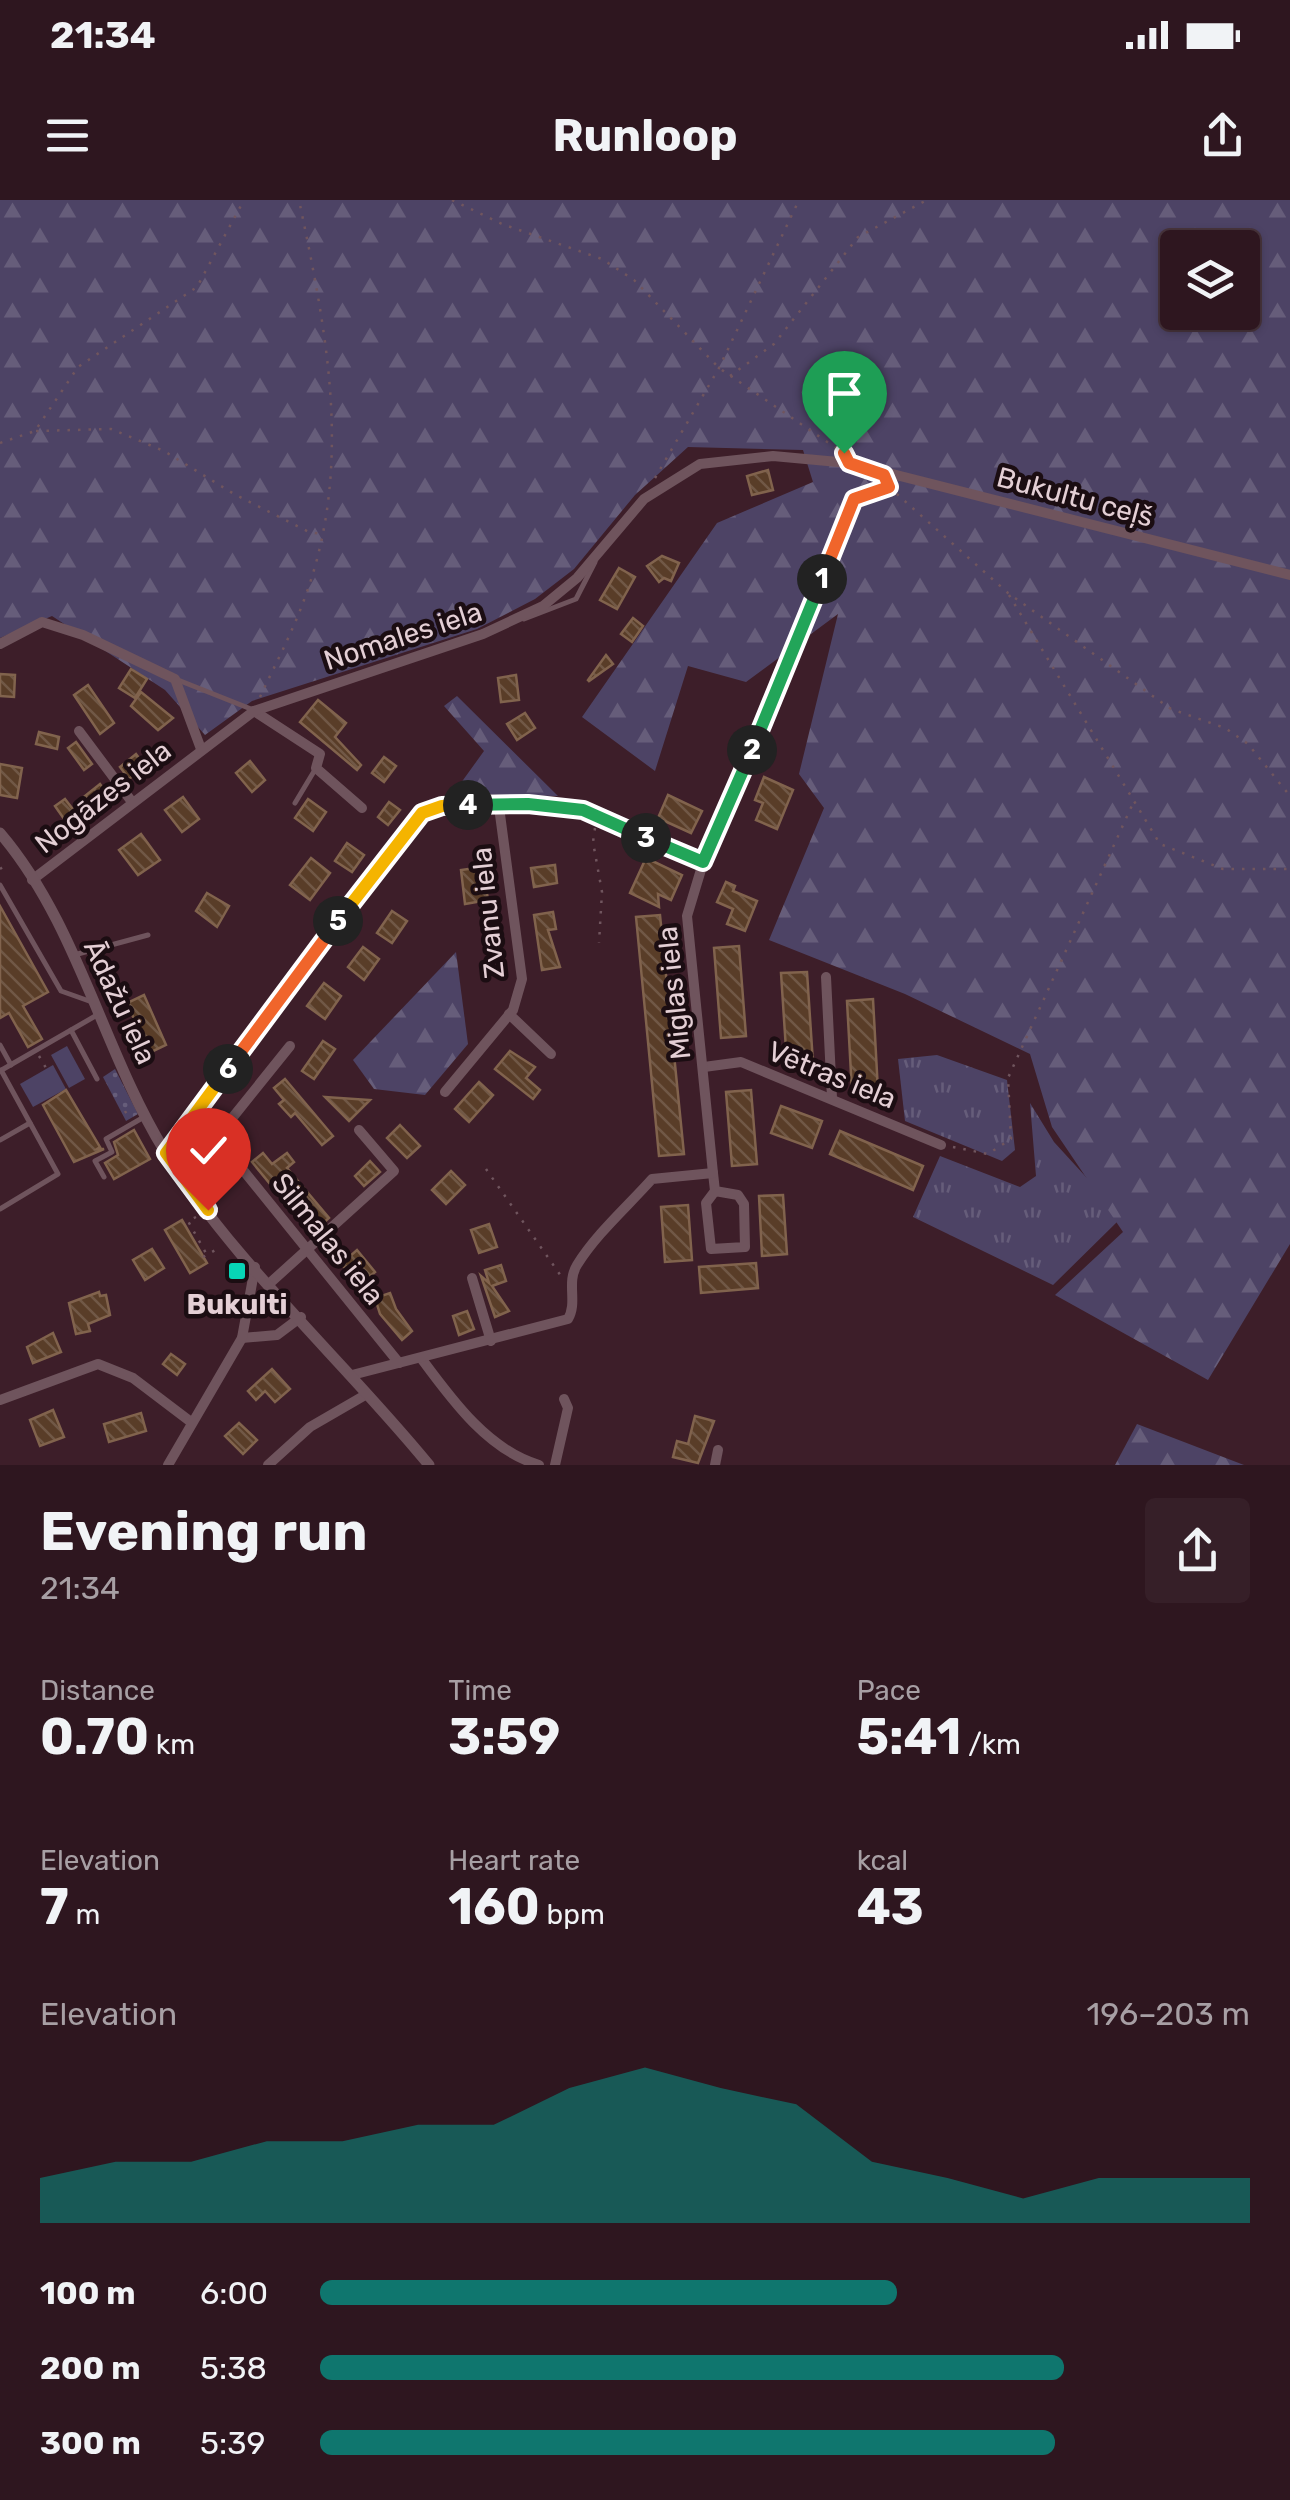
<!DOCTYPE html>
<html lang="en">
<head>
<meta charset="utf-8">
<style>
  :root { --surface:#2e161f; --page:#361f28; --text:#f1f3f6; --muted:#a79fa4; --line:#49353d; --accent:#0f766e }
  body { margin:0; font-family:Rubik,sans-serif; background:var(--page); color:var(--text); height:100vh; display:flex; flex-direction:column; font-size:38px; white-space:nowrap }
  * { box-sizing:border-box; margin:0 }
  p { font-size:32px; color:var(--muted) }
  .icon { flex:none; width:55px; height:55px; fill:none; stroke:currentColor; stroke-width:2; stroke-linecap:round; stroke-linejoin:round }
  .map { position:relative; height:1265px; overflow:hidden }
  .sheet { display:flex; flex-direction:column; background:var(--surface); flex:1 }
  .sheet>* { flex:none }
  .tools { position:absolute; left:1160px; top:30px; display:grid; gap:20px }
  .tools a { display:grid; place-items:center; width:100px; height:100px; border-radius:10px; background:var(--surface); box-shadow:0 2px 8px #0004,0 0 0 2px var(--line); font-size:50px }
  .pin { position:absolute; display:grid; place-items:center; width:85px; height:85px; color:#fff; margin:-102px -42px; border-radius:50% 50% 50% 0; rotate:-45deg; box-shadow:0 0 10px #0007 }
  .pin .icon { rotate:45deg }
  .km { position:absolute; width:50px; height:50px; margin:-25px; border-radius:50%; background:#222; color:#fff; font-size:28px; line-height:50px; text-align:center }
  .round { display:grid; place-items:center; flex:none; width:105px; height:105px; border-radius:10px; background:var(--page) }
  .head { display:flex; align-items:center; justify-content:space-between; height:170px; padding:0 40px }
  h1 { font-size:55px; font-weight:700; line-height:75px }
  .metrics { display:grid; grid-template-columns:repeat(3,1fr); gap:15px; height:170px; padding:10px 40px }
  .metrics div { display:grid; align-content:center }
  .metrics b { font-size:50px; font-weight:700 }
  .metrics small { font-size:28px; font-weight:400 }
  .metrics p { font-size:28px }
  .chart { height:280px; padding:20px 40px }
  .chart p { display:flex; justify-content:space-between }
  .chart svg { width:100%; height:180px; margin-top:10px; fill:var(--accent); opacity:.7 }
  ul { padding:0 40px; list-style:none; font-size:32px }
  li { display:grid; grid-template-columns:160px 120px 1fr; align-items:center; height:75px }
  li i { height:25px; border-radius:12px; background:var(--accent) }
  .status { display:flex; justify-content:space-between; align-items:center; height:70px; padding:0 50px; background:var(--surface); direction:ltr }
  .status svg { height:28px; fill:currentColor }
  header { display:flex; justify-content:space-between; align-items:center; height:130px; padding:0 40px; background:var(--surface); font-size:45px; font-weight:700 }
  .map>svg:first-child { display:block }
  .grass { fill:url(#grass-tufts) }
  .forest { fill:url(#forest-firs); fill-rule:evenodd }
  .park { fill:url(#park-dots) }
  .garden { fill:#4d4365 }
  .building { fill:url(#building-back-hatch); stroke:#81634d; stroke-width:2.5 }
  .lines { fill:none; stroke-linecap:round; stroke-linejoin:round }
  .path { stroke:#70555e; stroke-width:2.5; stroke-dasharray:2.5 8; stroke-linecap:butt }
  .service { stroke:#6f545d; stroke-width:5 }
  .minor { stroke:#6f545d; stroke-width:10 }
  .tertiary { stroke:#6f545d; stroke-width:11 }
  .split-1-casing { stroke:#fff; stroke-width:20 }
  .split-2-casing { stroke:#fff; stroke-width:20 }
  .split-3-casing { stroke:#fff; stroke-width:20 }
  .split-4-casing { stroke:#fff; stroke-width:20 }
  .split-5-casing { stroke:#fff; stroke-width:20 }
  .split-6-casing { stroke:#fff; stroke-width:20 }
  .split-7-casing { stroke:#fff; stroke-width:20 }
  .split-1 { stroke:#f0652b; stroke-width:12 }
  .split-2 { stroke:#22a559; stroke-width:12 }
  .split-3 { stroke:#22a559; stroke-width:12 }
  .split-4 { stroke:#22a559; stroke-width:12 }
  .split-5 { stroke:#f5b400; stroke-width:12 }
  .split-6 { stroke:#f0652b; stroke-width:12 }
  .split-7 { stroke:#f5b400; stroke-width:12 }
  .poi-dot { fill:#07d5b6; stroke:#1b0d12; stroke-width:4 }
  .labels { text-anchor:middle; dominant-baseline:central; stroke-width:9; stroke-linejoin:round; paint-order:stroke }
  .street-label { font-size:28px; fill:#e4cfd5; stroke:#1b0d12 }
  .poi-label { font-size:28px; font-weight:bold; fill:#e4cfd5; stroke:#1b0d12 }
</style>
</head>
<body>
<div class="status"><b>21:34</b><svg viewBox="0 0 49 12"><path d="M0 12V9h3v3zM5 12V6h3v6zM10 12V3h3v9zM15 12V0h3v12zM26 1h20v11H26zM47 4h2v5h-2z"/></svg></div>
<header><svg class="icon" aria-label="menu" viewBox="0 0 24 24"><path d="M4 6h16M4 12h16M4 18h16"/></svg>Runloop<svg class="icon" aria-label="share" viewBox="0 0 24 24"><path d="M12 15V3M7 8l5-5 5 5M5 13v7h14v-7"/></svg></header>
<div class="map">
<svg width="1290" height="1265" viewBox="0 0 1290 1265">
  <defs>
    <pattern id="grass-tufts" width="24" height="20" patternUnits="userSpaceOnUse" patternTransform="scale(2.5)"><rect width="24" height="20" fill="#4d4365"/><path d="M3 7l-1-3M5 7V3M7 7l1-3M15 17l-1-3M17 17v-4M19 17l1-3" fill="none" stroke="#665d7a"/></pattern>
    <pattern id="forest-firs" width="22" height="20" patternUnits="userSpaceOnUse" patternTransform="scale(2.5)"><rect width="22" height="20" fill="#4d4365"/><path d="M5 1l3.5 6h-7zM16 11l3.5 6h-7z" fill="#665d7a"/></pattern>
    <pattern id="park-dots" width="8" height="8" patternUnits="userSpaceOnUse" patternTransform="scale(2.5)"><rect width="8" height="8" fill="#4d4365"/><path d="M2 2h.1M6 6h.1" fill="none" stroke="#665d7a" stroke-width="1.8" stroke-linecap="round"/></pattern>
    <pattern id="building-back-hatch" width="6" height="6" patternUnits="userSpaceOnUse" patternTransform="scale(2.5)"><rect width="6" height="6" fill="#593d28"/><path d="M-1 5l2 2M0 0l6 6M5-1l2 2" fill="none" stroke="#715846"/></pattern>
  </defs>
  <rect width="100%" height="100%" fill="#3d1e29"/>
  <g class="grass">
    <path d="M937,855L1007,880L1015,950L1002,961L905,921L898,859Z"/>
    <path d="M1030,903L1054,942L1118,1012L1117,1022L1053,1085L913,1017L940,956L1020,987L1036,976Z"/>
  </g>
  <g class="forest">
    <path d="M0,0H1290V1044L1208,1180L1055,1095L1123,1032L1052,927L1030,854L905,794L769,740L824,608L799,574L838,414L746,482L688,466L655,571L582,517L717,323L813,282L803,250L688,247L635,295L574,369L535,399L477,429L252,501L205,535L165,490L52,416L0,438ZM1178,48H1242V112H1178Z"/>
    <path d="M457,496L558,596L453,594L484,551L444,506Z"/>
    <path d="M456,752L468,844L425,895L374,889L353,860Z"/>
    <path d="M1137,1224L1244,1265H1115Z"/>
  </g>
  <path class="park" d="M115,869L138,914L126,921L103,877Z"/>
  <g class="garden">
    <path d="M67,846L85,879L69,888L51,855Z"/>
    <path d="M53,865L66,889L33,907L20,884Z"/>
  </g>
  <g class="building">
    <path d="M768,270L773,290L752,295L747,276Z"/>
    <path d="M662,356L679,363L671,381L664,378L659,382L647,366Z"/>
    <path d="M619,368L635,377L617,409L600,400Z"/>
    <path d="M633,418L643,426L632,442L621,434Z"/>
    <path d="M606,455L613,464L589,481L588,480Z"/>
    <path d="M131,469L147,479L135,498L119,488Z"/>
    <path d="M0,474L15,475L14,497L0,496Z"/>
    <path d="M516,475L519,500L501,502L498,478Z"/>
    <path d="M88,485L114,523L100,534L74,495Z"/>
    <path d="M141,492L173,518L158,530L131,506Z"/>
    <path d="M318,500L346,523L335,537L361,565L357,570L300,522Z"/>
    <path d="M525,513L535,528L517,540L507,524Z"/>
    <path d="M39,532L59,537L57,549L36,544Z"/>
    <path d="M76,542L92,564L84,570L68,548Z"/>
    <path d="M136,554L145,566L129,579L120,567Z"/>
    <path d="M384,557L396,566L384,582L372,573Z"/>
    <path d="M250,561L265,580L252,592L236,573Z"/>
    <path d="M0,564L22,568L17,598L0,595Z"/>
    <path d="M764,577L793,590L777,629L756,620L763,603L755,600Z"/>
    <path d="M100,584L112,600L97,612L85,596Z"/>
    <path d="M668,595L702,611L691,633L658,618Z"/>
    <path d="M183,597L199,619L182,632L165,610Z"/>
    <path d="M65,599L82,621L71,629L55,606Z"/>
    <path d="M308,599L326,612L313,631L295,618Z"/>
    <path d="M389,602L400,610L388,625L378,617Z"/>
    <path d="M141,634L160,660L138,675L119,650Z"/>
    <path d="M347,643L364,655L352,672L335,661Z"/>
    <path d="M311,658L330,673L310,700L290,685Z"/>
    <path d="M646,658L682,675L671,700L658,694L659,707L630,693Z"/>
    <path d="M555,665L557,683L534,687L531,668Z"/>
    <path d="M483,667L488,700L465,704L461,670Z"/>
    <path d="M726,682L735,686L733,691L757,701L745,731L727,724L733,709L717,702Z"/>
    <path d="M207,693L229,706L217,727L196,711Z"/>
    <path d="M0,706L48,792L23,806L42,839L28,847L9,813L0,818Z"/>
    <path d="M392,711L407,721L392,743L377,733Z"/>
    <path d="M553,712L556,729L548,730L560,767L542,770L534,715Z"/>
    <path d="M660,715L684,954L659,956L636,717Z"/>
    <path d="M739,746L746,836L721,838L714,748Z"/>
    <path d="M363,747L379,759L364,780L348,767Z"/>
    <path d="M807,772L813,863L787,865L781,773Z"/>
    <path d="M324,783L341,796L325,819L307,806Z"/>
    <path d="M144,795L166,845L149,853L127,803Z"/>
    <path d="M873,799L878,891L852,892L847,801Z"/>
    <path d="M323,841L335,849L314,879L302,871Z"/>
    <path d="M510,851L535,867L526,878L540,890L533,899L495,869Z"/>
    <path d="M285,879L333,936L322,945L295,913L291,917L279,904L284,900L274,888Z"/>
    <path d="M479,882L493,895L469,922L455,909Z"/>
    <path d="M66,890L100,947L97,949H104L74,962L43,905Z"/>
    <path d="M751,890L757,964L732,966L726,892Z"/>
    <path d="M325,897L370,900L349,921Z"/>
    <path d="M781,906L822,921L812,948L771,933Z"/>
    <path d="M400,925L420,946L407,958L387,938Z"/>
    <path d="M134,930L150,959L114,979L105,963L118,955L114,942Z"/>
    <path d="M840,931L923,966L913,990L830,954Z"/>
    <path d="M263,953L272,964L287,953L294,962L287,968L329,1018L319,1027L316,1023L308,1030L252,962Z"/>
    <path d="M370,961L380,972L364,986L355,976Z"/>
    <path d="M451,971L465,985L446,1004L432,990Z"/>
    <path d="M783,995L787,1054L762,1056L759,996Z"/>
    <path d="M688,1005L692,1060L665,1062L661,1007Z"/>
    <path d="M182,1020L207,1063L190,1073L165,1030Z"/>
    <path d="M489,1024L497,1047L479,1053L471,1030Z"/>
    <path d="M152,1049L164,1068L145,1080L133,1060Z"/>
    <path d="M357,1050L375,1072L361,1084L341,1064Z"/>
    <path d="M756,1063L758,1088L701,1093L699,1067Z"/>
    <path d="M501,1065L506,1081L492,1086L509,1111L495,1117L481,1076L489,1083L485,1070Z"/>
    <path d="M99,1092L100,1096L106,1095L110,1115L88,1124L90,1131L76,1134L69,1103Z"/>
    <path d="M390,1093L396,1109L412,1131L402,1140L380,1114L375,1098Z"/>
    <path d="M467,1111L474,1129L459,1135L453,1116Z"/>
    <path d="M53,1133L61,1152L33,1163L27,1147Z"/>
    <path d="M171,1154L185,1164L177,1175L163,1164Z"/>
    <path d="M272,1169L290,1189L275,1202L265,1191L256,1200L248,1191Z"/>
    <path d="M53,1210L64,1237L40,1246L30,1220Z"/>
    <path d="M141,1213L146,1231L109,1242L104,1224Z"/>
    <path d="M695,1216L714,1221L698,1263L673,1257L677,1241L688,1244Z"/>
    <path d="M239,1223L257,1240L243,1254L225,1236Z"/>
  </g>
  <g class="lines">
    <g class="path">
      <path d="M452,0L502,24L602,59L634,80L719,168L839,250"/>
      <path d="M730,176L774,144L858,37L927,0"/>
      <path d="M36,231L111,229L164,251L234,294L309,332L322,334"/>
      <path d="M0,243L35,231L78,167L197,87L244,0"/>
      <path d="M655,278L719,168L799,0"/>
      <path d="M889,287L1008,393L1171,509L1225,528L1248,544L1290,596"/>
      <path d="M1009,395L1160,644L1223,669H1290"/>
      <path d="M260,497C275,465 292,433 304,400C354,267 327,134 299,0"/>
      <path d="M763,524L854,299L887,287"/>
      <path d="M595,628L593,642L602,692L599,743"/>
      <path d="M0,669L8,663"/>
      <path d="M39,856L46,868"/>
      <path d="M125,911L129,918"/>
      <path d="M953,947L988,954L1011,939L1008,878L1134,601"/>
      <path d="M486,969L561,1076"/>
      <path d="M196,1017L188,1021L207,1055"/>
      <path d="M203,1057L219,1048"/>
    </g>
    <g class="service">
      <path d="M524,419L576,399L595,362"/>
      <path d="M178,480L251,509"/>
      <path d="M295,603L316,568"/>
      <path d="M0,685L61,791L92,802"/>
      <path d="M74,755L148,735"/>
      <path d="M71,830L97,879"/>
      <path d="M0,845L11,865"/>
      <path d="M0,871L97,815"/>
      <path d="M0,940L30,923"/>
      <path d="M104,977L95,961L112,952L106,939L144,917"/>
      <path d="M0,1009L58,974L1,870"/>
    </g>
    <g class="minor">
      <path d="M0,444L42,422L83,435L175,479L201,549"/>
      <path d="M254,511L320,554L316,568L362,608"/>
      <path d="M79,531L132,602"/>
      <path d="M32,680L254,511L483,434L543,406L577,378L644,299L700,264L773,256L849,263L1290,375"/>
      <path d="M826,777L832,898"/>
      <path d="M509,814L551,854"/>
      <path d="M290,846L225,927L226,949L399,1163"/>
      <path d="M704,867L741,862L941,945"/>
      <path d="M445,892L513,810L522,779L499,607"/>
      <path d="M166,953L422,613L442,606L466,605L583,610L703,663"/>
      <path d="M713,973L715,991L706,1003L711,1049L745,1047L744,1004L738,995L715,991"/>
      <path d="M472,1078L491,1141"/>
      <path d="M270,1083L394,971L359,930"/>
      <path d="M242,1138L277,1135L301,1117"/>
      <path d="M421,1158C452,1200 488,1250 539,1265"/>
      <path d="M352,1175L568,1119C578,1102 566,1083 577,1065C596,1034 628,1006 652,979L713,973L687,716L703,663L759,535"/>
      <path d="M0,1200L98,1164L133,1178L191,1222"/>
      <path d="M168,1265L242,1138L255,1067"/>
      <path d="M268,1265L310,1227L367,1194"/>
      <path d="M555,1265L568,1208L564,1199"/>
      <path d="M715,1265L718,1250"/>
    </g>
    <path class="tertiary" d="M0,633C77,723 103,850 164,950C231,1060 346,1163 429,1265"/>
  </g>
  <g class="lines">
    <g class="split-1-casing">
      <path id="split-1" d="M822,379L854,299L889,287L884,275L849,263L844,253"/>
    </g>
    <g class="split-2-casing">
      <path id="split-2" d="M752,550L822,379"/>
    </g>
    <g class="split-3-casing">
      <path id="split-3" d="M646,638L703,662L752,550"/>
    </g>
    <g class="split-4-casing">
      <path id="split-4" d="M468,605L528,604L583,610L646,638"/>
    </g>
    <g class="split-5-casing">
      <path id="split-5" d="M338,721L422,613L442,606L468,605"/>
    </g>
    <g class="split-6-casing">
      <path id="split-6" d="M228,869L338,721"/>
    </g>
    <g class="split-7-casing">
      <path id="split-7" d="M208,1010L166,953L228,869"/>
    </g>
    <use href="#split-1" class="split-1"/>
    <use href="#split-2" class="split-2"/>
    <use href="#split-3" class="split-3"/>
    <use href="#split-4" class="split-4"/>
    <use href="#split-5" class="split-5"/>
    <use href="#split-6" class="split-6"/>
    <use href="#split-7" class="split-7"/>
  </g>
  <rect class="poi-dot" x="227" y="1061" width="20" height="20" rx="5"/>
  <g class="labels">
    <g class="street-label">
      <text transform="translate(1075 297) rotate(15)">Bukultu ceļš</text>
      <text transform="translate(403 436) rotate(-18)">Nomales iela</text>
      <text transform="translate(103 597) rotate(-38)">Nogāzes iela</text>
      <text transform="translate(488 713) rotate(-96)">Zvanu iela</text>
      <text transform="translate(674 793) rotate(-96)">Miglas iela</text>
      <text transform="translate(120 802) rotate(65)">Ādažu iela</text>
      <text transform="translate(832 875) rotate(22)">Vētras iela</text>
      <text transform="translate(328 1039) rotate(51)">Silmalas iela</text>
    </g>
    <g class="poi-label">
      <text x="237" y="1104">Bukulti</text>
    </g>
  </g>
</svg>
<div class="tools">
<a><svg class="icon" aria-label="layers" viewBox="0 0 24 24"><path d="M12 4l9 5-9 5-9-5zM3 14l9 5 9-5"/></svg></a>
</div>
<div class="pin" style="left:844px;top:253px;background:#1e9e55"><svg class="icon" aria-label="arrive" viewBox="0 0 24 24"><path d="M6 21V4h12l-3 4 3 4H6"/></svg></div>
<div class="pin" style="left:208px;top:1010px;background:#d93025"><svg class="icon" aria-label="check" viewBox="0 0 24 24"><path d="M5 12l5 5 9-10"/></svg></div>
<b class="km" style="left:822px;top:379px">1</b>
<b class="km" style="left:752px;top:550px">2</b>
<b class="km" style="left:646px;top:638px">3</b>
<b class="km" style="left:468px;top:605px">4</b>
<b class="km" style="left:338px;top:721px">5</b>
<b class="km" style="left:228px;top:869px">6</b>
</div>
<section class="sheet">
<div class="head"><div><h1>Evening run</h1><p>21:34</p></div><a class="round"><svg class="icon" aria-label="share" viewBox="0 0 24 24"><path d="M12 15V3M7 8l5-5 5 5M5 13v7h14v-7"/></svg></a></div>
<div class="metrics">
<div><p>Distance</p><b>0.70<small> km</small></b></div>
<div><p>Time</p><b>3:59</b></div>
<div><p>Pace</p><b>5:41<small> /km</small></b></div>
</div>
<div class="metrics">
<div><p>Elevation</p><b>7<small> m</small></b></div>
<div><p>Heart rate</p><b>160<small> bpm</small></b></div>
<div><p>kcal</p><b>43</b></div>
</div>
<div class="chart"><p><span>Elevation</span>196–203 m</p>
<svg viewBox="0 0 160 44" preserveAspectRatio="none"><path d="M0 44V33L10 29L20 29L30 24L40 24L50 20L60 20L70 11L80 6L90 11L100 15L110 29L120 33L130 38L140 33L150 33L160 33V44z"/></svg>
</div>
<ul>
<li><b>100 m</b>6:00<i style="width:62%"></i></li>
<li><b>200 m</b>5:38<i style="width:80%"></i></li>
<li><b>300 m</b>5:39<i style="width:79%"></i></li>
</ul>
</section>
</body>
</html>
